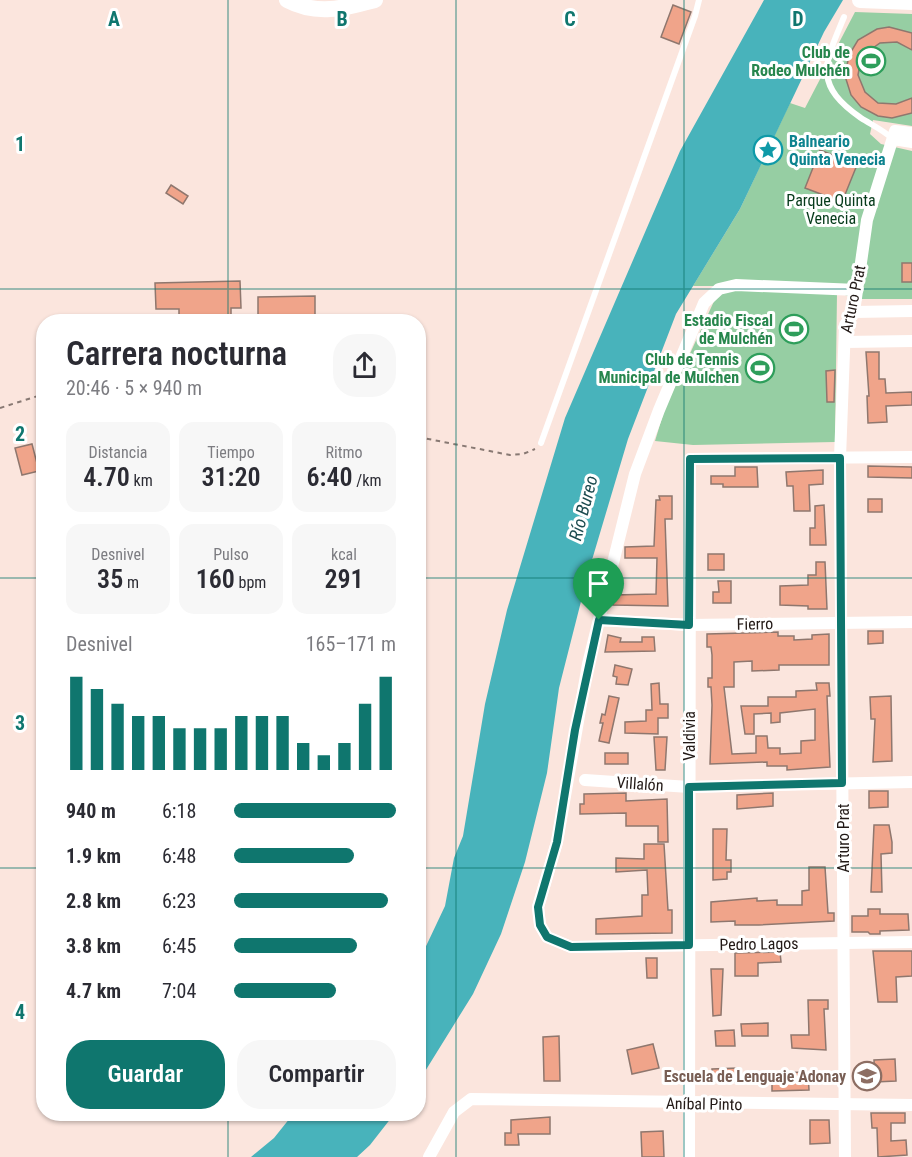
<!DOCTYPE html>
<html lang="es">
<head>
<meta charset="utf-8">
<style>
  :root { --surface:#fff; --page:#f7f7f7; --text:#2b2b33; --muted:#7c7c81; --accent:#0f766e }
  body { margin:0; font-family:"Roboto Condensed",sans-serif; background:var(--page); color:var(--text); height:100vh; display:flex; flex-direction:column; font-size:22px; white-space:nowrap }
  * { box-sizing:border-box; margin:0 }
  p { font-size:20px; color:var(--muted) }
  .icon { flex:none; width:33px; height:33px; fill:none; stroke:currentColor; stroke-width:2; stroke-linecap:round; stroke-linejoin:round }
  .map { position:relative; flex:1; overflow:hidden }
  .side { position:absolute; left:36px; top:314px; width:390px; height:807px; display:flex; flex-direction:column; background:var(--surface); border-radius:24px; box-shadow:0 2px 4px #0004 }
  .side>* { flex:none }
  .pin { position:absolute; display:grid; place-items:center; width:51px; height:51px; color:#fff; margin:-62px -26px; border-radius:50% 50% 50% 0; rotate:-45deg; box-shadow:0 0 6px #0007 }
  .pin .icon { rotate:45deg }
  .round { display:grid; place-items:center; flex:none; width:63px; height:63px; border-radius:24px; background:var(--page) }
  .head { display:flex; align-items:center; justify-content:space-between; height:102px; padding:0 30px }
  h1 { font-size:33px; font-weight:600; line-height:45px }
  .figures { display:grid; grid-template-columns:repeat(3,1fr); gap:9px; height:102px; padding:6px 30px }
  .figures div { display:grid; align-content:center; border-radius:15px; background:var(--page); text-align:center }
  .figures b { font-size:26px; font-weight:600 }
  .figures small { font-size:16px; font-weight:400 }
  .figures p { font-size:16px }
  .chart { height:168px; padding:12px 30px }
  .chart p { display:flex; justify-content:space-between }
  .chart svg { width:100%; height:108px; margin-top:6px; stroke:var(--accent); stroke-width:6 }
  .button { display:flex; gap:12px; margin-top:auto; padding:12px 30px }
  .button a { flex:1; height:69px; border-radius:24px; background:var(--accent); color:#fff; font-size:24px; font-weight:600; line-height:69px; text-align:center }
  .button a+a { background:var(--page); color:var(--text) }
  ul { padding:0 30px; list-style:none; font-size:20px }
  li { display:grid; grid-template-columns:96px 72px 1fr; align-items:center; height:45px }
  li i { height:15px; border-radius:8px; background:var(--accent) }
  .map>svg:first-child { display:block }
  .green { fill:#96cea3 }
  .water { fill:#48b3bb }
  .building { fill:#f0a48a; stroke:#8f776e; stroke-width:1.5 }
  .lines { fill:none; stroke-linecap:round; stroke-linejoin:round }
  .path { stroke:#887973; stroke-width:2; stroke-dasharray:4.5 4.5; stroke-linecap:butt }
  .service { stroke:#fff; stroke-width:6 }
  .minor { stroke:#fff; stroke-width:12 }
  .secondary { stroke:#fff; stroke-width:16 }
  .route-casing { stroke:#fff; stroke-width:12 }
  .route { stroke:#0f766e; stroke-width:8 }
  .grid { fill:none; stroke:#0f766e; stroke-width:1.5; stroke-opacity:0.55 }
  .labels { text-anchor:middle; dominant-baseline:central; stroke-width:6; stroke-linejoin:round; paint-order:stroke }
  .leisure-label { font-size:16px; font-weight:bold; fill:#27864d; stroke:#fff; text-anchor:end }
  .culture-label { font-size:16px; font-weight:bold; fill:#0d838f; stroke:#fff; text-anchor:start }
  .park-label { font-size:16px; fill:#053a1a; stroke:#fff }
  .street-label { font-size:16px; fill:#221916; stroke:#fff }
  .education-label { font-size:16px; font-weight:bold; fill:#785e54; stroke:#fff; text-anchor:end }
  .water-label { font-size:18px; font-style:italic; fill:#1c4b4f; stroke:#fff }
  .grid-label { font-size:20px; text-anchor:middle; font-weight:bold; fill:#0f766e; stroke:#fff; stroke-width:6; stroke-linejoin:round; paint-order:stroke }
</style>
</head>
<body>
<div class="map">
<svg width="912" height="1157" viewBox="0 0 912 1157">
  <rect width="100%" height="100%" fill="#fbe5dd"/>
  <path class="green" d="M855,12L912,14V126L873,120L870,134L881,144L912,151V299H860L837,293L835,442L693,445L655,441L665,408L721,286H693L740,209L790,103L805,108Z"/>
  <g class="water">
    <path d="M764,0H843L824,32L740,209L676,314L628,439L589,570L559,688L547,773L525,862L501,934L473,994L419,1081V961L445,906L454,858L463,836L485,704L507,610L565,418L680,151Z"/>
    <path d="M294,1113H395L370,1145L357,1157H251L274,1138Z"/>
  </g>
  <g class="building">
    <path d="M673,5L691,12L679,44L661,37Z"/>
    <path d="M889,27L912,33V50L897,42L880,43L866,53L860,64L858,75L865,92L878,103L896,104L912,98V113L892,118L878,116L861,107L851,95L845,76L849,55L858,40L877,29Z"/>
    <path d="M820,150L857,165L842,202L805,188Z"/>
    <path d="M171,185L188,196L183,204L166,193Z"/>
    <rect x="902" y="263" width="10" height="19"/>
    <path d="M240,281L241,308H231V315L179,316V309H156L155,283Z"/>
    <path d="M315,296V315L258,316V297Z"/>
    <path d="M866,352H879V379H885L886,393L912,392V405L886,406L887,422L868,423L867,396H869Z"/>
    <path d="M835,370L834,402H827L826,371Z"/>
    <path d="M32,444L39,471L22,475L15,448Z"/>
    <path d="M868,466L912,467V478L868,477Z"/>
    <path d="M735,467H757L758,487H723V484H711V476H735Z"/>
    <path d="M823,470V484L809,485L810,511H794L793,486H787L786,472Z"/>
    <path d="M659,496H672V519H665L668,606L613,605L614,595L656,594L657,558H625V547L654,546L656,500H660Z"/>
    <rect x="868" y="499" width="14" height="13"/>
    <path d="M824,505L826,545H810V528H815V506Z"/>
    <rect x="708" y="554" width="16" height="16"/>
    <path d="M816,562H825L827,609H808V606L780,605V586L808,585V575H816Z"/>
    <path d="M718,581H731V603H713V592H719Z"/>
    <path d="M868,631H883V643L868,644Z"/>
    <path d="M778,632V636H794V640L812,639V635L829,634V665H779V670L752,671V661L734,662V687H724L732,754L756,753V736H767L768,748H780V754L801,753V741L815,740V709L780,713V722L771,723V713L754,714V734H745L741,706H768V697H796V691L817,690L816,683H829L830,696H827L830,767L787,770V766H767V762L710,764L712,705L711,687H708V678H712V655L711,647H707V634Z"/>
    <path d="M608,635L621,638L620,642H642V637H654L655,651L605,652Z"/>
    <path d="M615,665L632,669L628,685L616,684L617,677L613,676Z"/>
    <path d="M659,683L660,704H668V718H658V734L625,733V722L646,721V710H652L651,684Z"/>
    <path d="M609,696L619,698L609,743L599,741L603,723H600L602,714L605,715Z"/>
    <path d="M891,696L892,761L873,762L875,719H871L870,697Z"/>
    <path d="M654,737H667L665,770H656Z"/>
    <rect x="605" y="753" width="23" height="11"/>
    <path d="M869,791H888V807L869,808Z"/>
    <path d="M626,793V801L667,799L668,842H658V826H626V813L580,814V804H584V794Z"/>
    <path d="M773,793V806L737,809V795Z"/>
    <path d="M874,825H889L892,842V853L881,854L882,892H871Z"/>
    <path d="M713,829H727L726,860H731V872H727V879L713,880Z"/>
    <path d="M644,844H664L668,910H672V933L596,934V919L642,916V895H648L647,870L616,872V858L644,859Z"/>
    <path d="M809,867H825L828,913H834V921L759,925H735V921L711,922V902L757,898V901L777,900V905H802V891L809,890Z"/>
    <path d="M868,909H880V914H908L909,930L880,931V934H870L868,932H852V916H868Z"/>
    <path d="M873,951H912V976L896,977L897,1002H878Z"/>
    <path d="M780,952L781,962L758,963V976H735V953Z"/>
    <path d="M646,958H657V978H647Z"/>
    <path d="M711,969H723L721,1015L713,1016Z"/>
    <path d="M808,1000H828V1009H824L826,1050L792,1048L791,1035H809Z"/>
    <path d="M768,1023V1036H742L741,1024Z"/>
    <path d="M734,1030L735,1046H716L715,1031Z"/>
    <path d="M559,1036L560,1081H544L543,1037Z"/>
    <path d="M653,1044L659,1068L632,1074L627,1050Z"/>
    <path d="M895,1059L896,1081L875,1082L874,1060Z"/>
    <path d="M738,1068V1082H713L712,1069Z"/>
    <path d="M808,1072L809,1090L772,1091V1073Z"/>
    <path d="M871,1113H905V1123H891V1141L906,1140L907,1155L878,1157L877,1128H872Z"/>
    <path d="M550,1117V1134H518L519,1145H505V1133H511V1120Z"/>
    <path d="M810,1120H829L830,1143L810,1144Z"/>
    <path d="M663,1131L664,1157H642L641,1132Z"/>
  </g>
  <g class="lines">
    <g class="path">
      <path d="M0,408L44,394"/>
      <path d="M418,437L510,455L523,454L535,449"/>
    </g>
    <g class="service">
      <path d="M844,17C825,63 812,84 861,118C872,125 883,130 893,139"/>
      <path d="M541,443L695,16L699,0"/>
    </g>
    <g class="minor">
      <path d="M893,139L912,142"/>
      <path d="M857,290L736,285L719,289L704,303L659,410L635,474L588,664L557,842L538,907L540,925L547,937L571,947L912,942"/>
      <path d="M854,312L912,311"/>
      <path d="M845,342L912,341"/>
      <path d="M599,620L689,625L912,622"/>
      <path d="M585,780L689,787L912,782"/>
      <path d="M429,1157L454,1112L471,1099L912,1105"/>
      <path d="M689,1157L690,459L912,457"/>
      <path d="M845,1157L840,458L845,325L854,312L867,220L895,131L912,133"/>
    </g>
    <g class="secondary">
      <path d="M287,0C317,16 345,8 375,0"/>
      <path d="M860,0L912,2"/>
    </g>
  </g>
  <g class="lines">
    <g class="route-casing">
      <path id="route" d="M840,458L842,783L689,787V945L571,947L547,937L540,925L538,907L557,842L575,730L599,620L689,625L690,459Z"/>
    </g>
    <use href="#route" class="route"/>
  </g>
  <path class="grid" d="M228,0V321M456,0V1157M684,0V1157M0,289H912M0,578H44M418,578H912M0,868H44M418,868H912M228,1113V1157"/>
  <defs>
    <g id="stadium-ring" transform="scale(1.5)"><circle r="9.5" fill="#fff" stroke="#2e9e5b" stroke-width="1.5"/><path d="M0-5a6.5 5 0 1 0 0 10a6.5 5 0 1 0 0-10ZM-3.5-1.8h7v3.6h-7Z" fill="#2e9e5b"/></g>
    <g id="sight-ring" transform="scale(1.5)"><circle r="9.5" fill="#fff" stroke="#0f9aa8" stroke-width="1.5"/><path d="M0-6L1.8-2.2L6-1.7L2.9 1.2L3.7 5.4L0 3.3L-3.7 5.4L-2.9 1.2L-6-1.7L-1.8-2.2Z" fill="#0f9aa8"/></g>
    <g id="school-ring" transform="scale(1.5)"><circle r="9.5" fill="#fff" stroke="#8d6e63" stroke-width="1.5"/><path d="M0-5L7-2L0 1L-7-2ZM-4 1L0 2.5L4 1V4Q0 6-4 4Z" fill="#8d6e63"/></g>
  </defs>
  <g fill-rule="evenodd">
    <use href="#stadium-ring" x="871" y="61"/>
    <use href="#sight-ring" x="768" y="150"/>
    <use href="#stadium-ring" x="794" y="329"/>
    <use href="#stadium-ring" x="760" y="368"/>
    <use href="#school-ring" x="867" y="1076"/>
  </g>
  <g class="labels">
    <g class="leisure-label">
      <text x="850" y="52">Club de<tspan x="850" dy="18">Rodeo Mulchén</tspan></text>
      <text x="773" y="320">Estadio Fiscal<tspan x="773" dy="18">de Mulchén</tspan></text>
      <text x="739" y="359">Club de Tennis<tspan x="739" dy="18">Municipal de Mulchen</tspan></text>
    </g>
    <g class="culture-label">
      <text x="789" y="141">Balneario<tspan x="789" dy="18">Quinta Venecia</tspan></text>
    </g>
    <g class="park-label">
      <text x="831" y="200">Parque Quinta<tspan x="831" dy="18">Venecia</tspan></text>
    </g>
    <g class="street-label">
      <text transform="translate(853 299) rotate(-78)">Arturo Prat</text>
      <text transform="translate(755 624) rotate(-1)">Fierro</text>
      <text transform="translate(689 736) rotate(-90)">Valdivia</text>
      <text transform="translate(640 784) rotate(4)">Villalón</text>
      <text transform="translate(843 838) rotate(-90)">Arturo Prat</text>
      <text transform="translate(759 944) rotate(-1)">Pedro Lagos</text>
      <text transform="translate(704 1104) rotate(1)">Aníbal Pinto</text>
    </g>
    <g class="education-label">
      <text x="846" y="1076">Escuela de Lenguaje Adonay</text>
    </g>
    <g class="water-label">
      <text transform="translate(583 508) rotate(-75)">Río Bureo</text>
    </g>
  </g>
  <g class="grid-label">
    <text x="114" y="26">A</text>
    <text x="342" y="26">B</text>
    <text x="570" y="26">C</text>
    <text x="798" y="26">D</text>
    <text x="20" y="151">1</text>
    <text x="20" y="441">2</text>
    <text x="20" y="730">3</text>
    <text x="20" y="1019">4</text>
  </g>
</svg>
<div class="pin" style="left:599px;top:620px;background:#1e9e55"><svg class="icon" aria-label="arrive" viewBox="0 0 24 24"><path d="M6 21V4h12l-3 4 3 4H6"/></svg></div>
<section class="side">
<div class="head"><div><h1>Carrera nocturna</h1><p>20:46 · 5 × 940 m</p></div><a class="round"><svg class="icon" aria-label="share" viewBox="0 0 24 24"><path d="M12 15V3M7 8l5-5 5 5M5 13v7h14v-7"/></svg></a></div>
<div class="figures">
<div><p>Distancia</p><b>4.70<small> km</small></b></div>
<div><p>Tiempo</p><b>31:20</b></div>
<div><p>Ritmo</p><b>6:40<small> /km</small></b></div>
</div>
<div class="figures">
<div><p>Desnivel</p><b>35<small> m</small></b></div>
<div><p>Pulso</p><b>160<small> bpm</small></b></div>
<div><p>kcal</p><b>291</b></div>
</div>
<div class="chart"><p><span>Desnivel</span>165–171 m</p>
<svg viewBox="0 0 160 44" preserveAspectRatio="none"><path d="M5 44V6M15 44V11M25 44V17M35 44V22M45 44V22M55 44V27M65 44V27M75 44V27M85 44V22M95 44V22M105 44V22M115 44V33M125 44V38M135 44V33M145 44V17M155 44V6"/></svg>
</div>
<ul>
<li><b>940 m</b>6:18<i style="width:100%"></i></li>
<li><b>1.9 km</b>6:48<i style="width:74%"></i></li>
<li><b>2.8 km</b>6:23<i style="width:95%"></i></li>
<li><b>3.8 km</b>6:45<i style="width:76%"></i></li>
<li><b>4.7 km</b>7:04<i style="width:63%"></i></li>
</ul>
<div class="button"><a>Guardar</a><a>Compartir</a></div>
</section>
</div>
</body>
</html>
